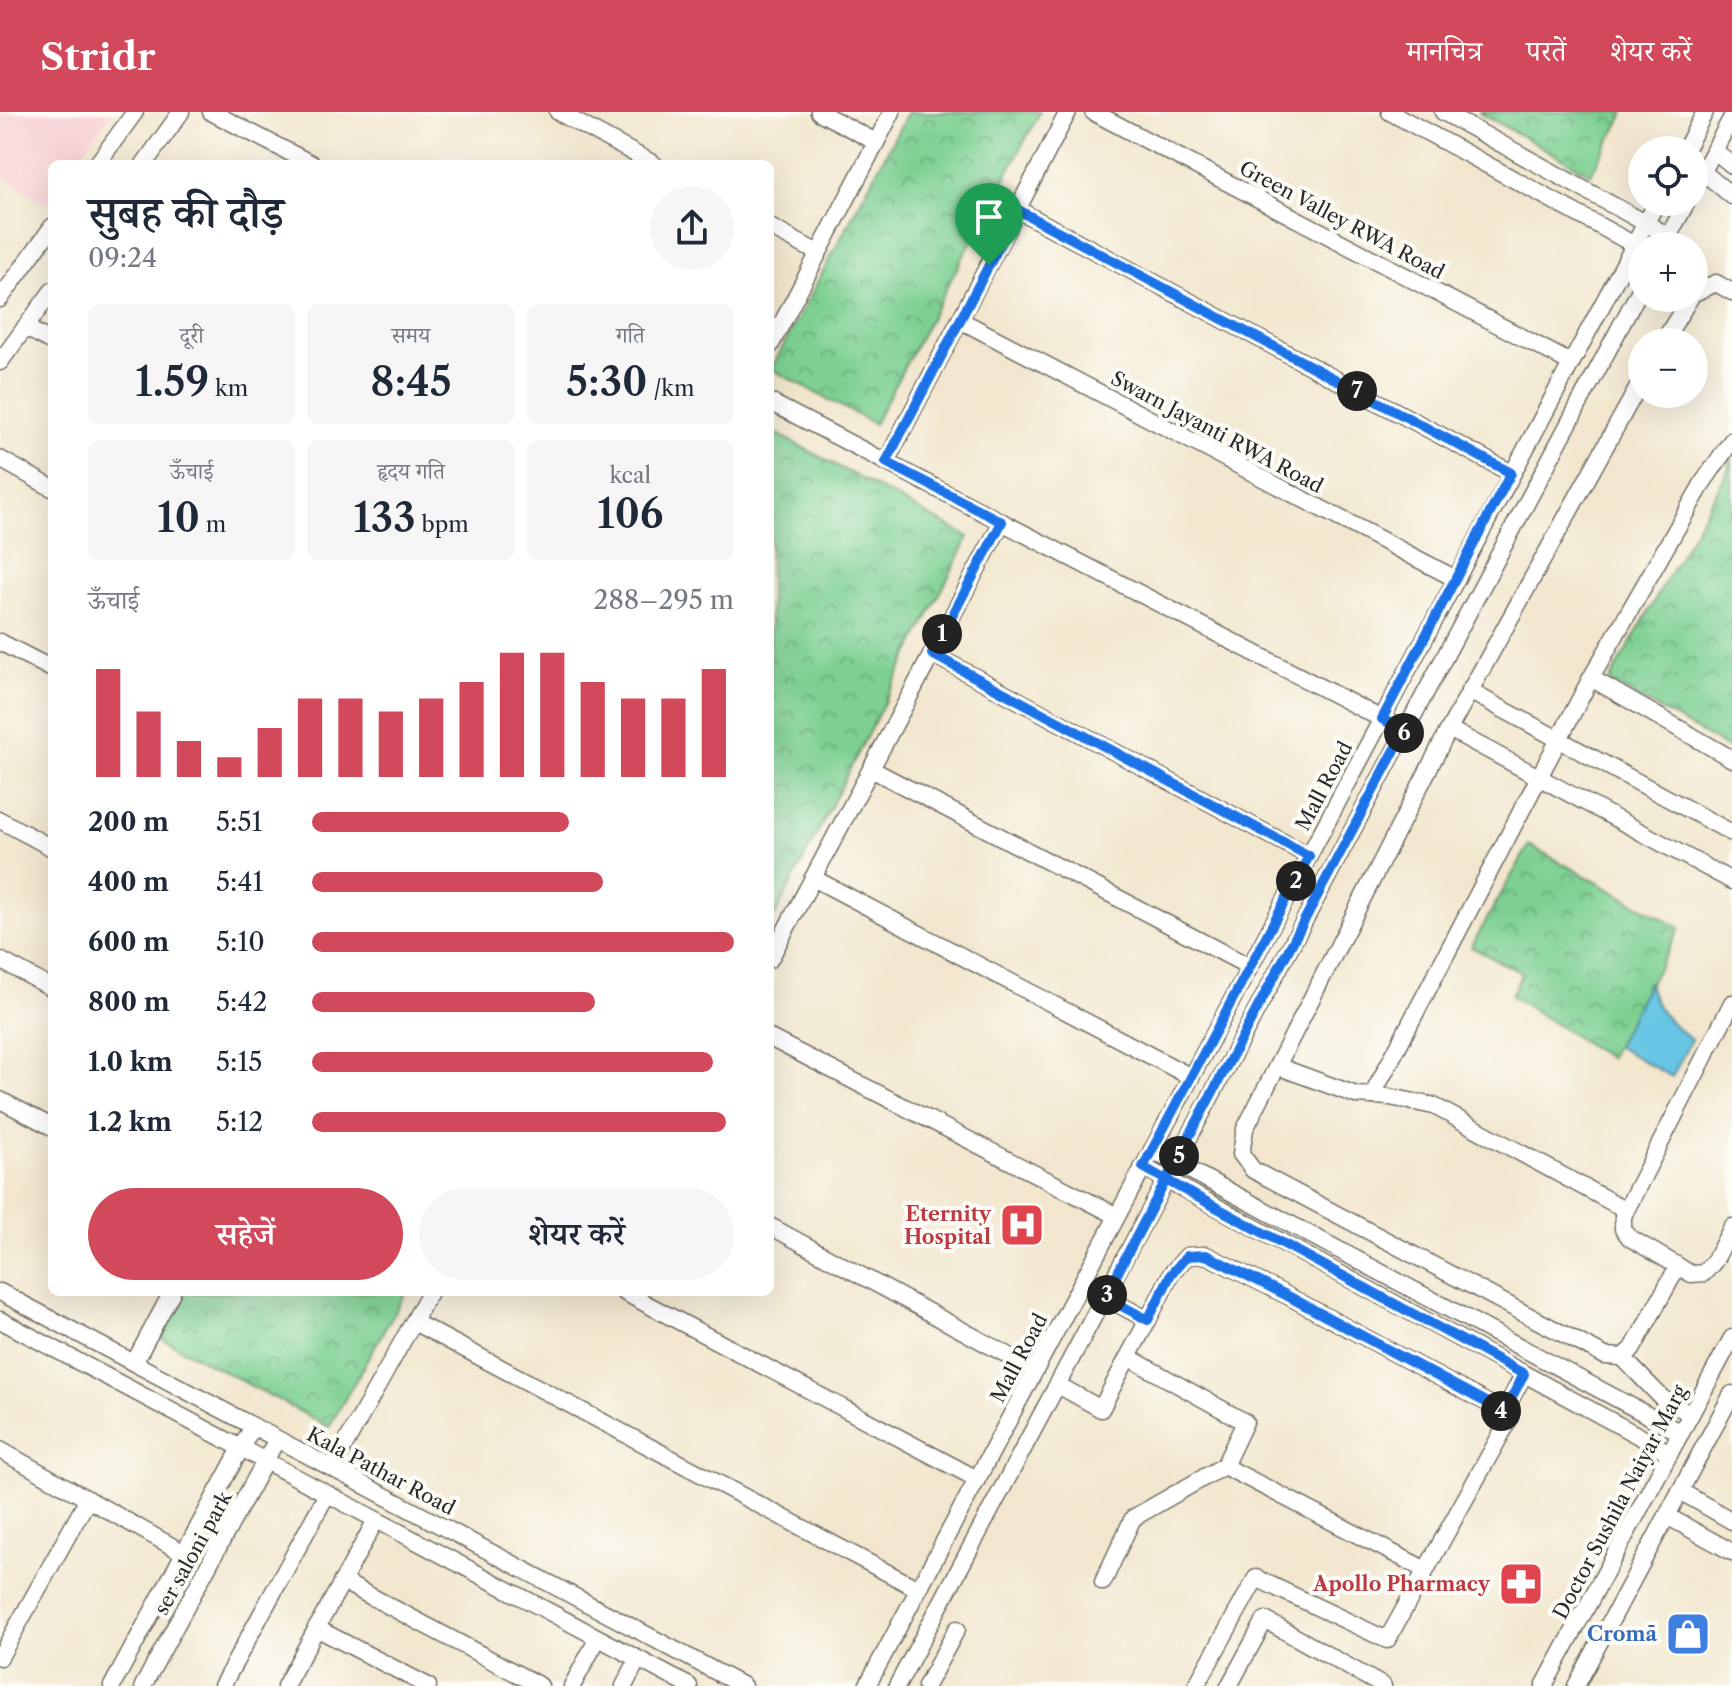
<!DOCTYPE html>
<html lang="hi">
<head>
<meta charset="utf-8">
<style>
  :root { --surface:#fff; --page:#f6f6f7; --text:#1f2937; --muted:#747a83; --accent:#d1495b }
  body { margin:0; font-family:"Libre Caslon Text","Noto Serif Devanagari",serif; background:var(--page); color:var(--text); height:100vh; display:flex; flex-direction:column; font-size:30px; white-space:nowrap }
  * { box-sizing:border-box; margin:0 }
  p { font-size:26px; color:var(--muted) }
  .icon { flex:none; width:44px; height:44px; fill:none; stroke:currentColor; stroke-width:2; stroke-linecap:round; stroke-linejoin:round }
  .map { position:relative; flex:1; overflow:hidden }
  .panel { position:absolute; left:48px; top:48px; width:726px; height:1136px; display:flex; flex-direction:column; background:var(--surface); border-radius:12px; box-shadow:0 8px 32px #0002 }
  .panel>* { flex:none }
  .fabs { position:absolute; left:1628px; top:24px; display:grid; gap:16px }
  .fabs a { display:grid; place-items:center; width:80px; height:80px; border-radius:50%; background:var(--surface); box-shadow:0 8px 32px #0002; font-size:40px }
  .pin { position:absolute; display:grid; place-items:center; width:68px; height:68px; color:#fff; margin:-82px -34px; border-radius:50% 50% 50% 0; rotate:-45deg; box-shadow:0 0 8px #0007 }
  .pin .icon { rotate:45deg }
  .km { position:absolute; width:40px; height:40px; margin:-20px; border-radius:50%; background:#222; color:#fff; font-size:22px; line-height:40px; text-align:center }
  .round { display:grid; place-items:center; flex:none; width:84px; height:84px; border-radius:42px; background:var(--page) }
  .headline { display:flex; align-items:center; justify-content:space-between; height:136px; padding:0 40px }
  h1 { font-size:44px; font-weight:600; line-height:60px }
  .metrics { display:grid; grid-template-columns:repeat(3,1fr); gap:12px; height:136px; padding:8px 40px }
  .metrics div { display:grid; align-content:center; border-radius:12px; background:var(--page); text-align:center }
  .metrics b { font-size:40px; font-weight:600 }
  .metrics small { font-size:22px; font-weight:400 }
  .metrics p { font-size:22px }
  .chart { height:224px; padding:16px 40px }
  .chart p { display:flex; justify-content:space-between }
  .chart svg { width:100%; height:144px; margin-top:8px; stroke:var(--accent); stroke-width:6 }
  .button { display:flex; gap:16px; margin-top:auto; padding:16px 40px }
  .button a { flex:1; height:92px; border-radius:48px; background:var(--accent); color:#fff; font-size:32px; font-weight:600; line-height:92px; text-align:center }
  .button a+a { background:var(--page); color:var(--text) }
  ul { padding:0 40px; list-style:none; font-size:26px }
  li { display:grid; grid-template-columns:128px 96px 1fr; align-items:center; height:60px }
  li i { height:20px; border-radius:10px; background:var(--accent) }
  header { display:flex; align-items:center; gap:48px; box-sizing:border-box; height:112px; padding:0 40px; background:var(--accent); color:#fff }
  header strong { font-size:38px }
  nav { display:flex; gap:44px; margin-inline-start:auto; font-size:28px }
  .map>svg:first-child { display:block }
  .built { fill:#f7cfd2 }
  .park { fill:url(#park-crowns); stroke:#547e5e; stroke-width:2 }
  .water { fill:#65c5e3; stroke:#487887; stroke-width:2 }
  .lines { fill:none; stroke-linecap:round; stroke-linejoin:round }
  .minor-casing { stroke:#716d64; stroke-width:19 }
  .minor { stroke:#fff; stroke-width:16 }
  .route-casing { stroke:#fff; stroke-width:16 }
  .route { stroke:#1a73e8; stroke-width:10 }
  .labels { text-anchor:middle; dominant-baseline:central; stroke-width:8; stroke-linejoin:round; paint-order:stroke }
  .street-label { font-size:20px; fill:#2b2b2b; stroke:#fdfcf7 }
  .health-label { font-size:20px; font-weight:bold; fill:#be3a42; stroke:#fdfcf7; text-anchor:end }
  .shop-label { font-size:20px; font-weight:bold; fill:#366cbe; stroke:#fdfcf7; text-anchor:end }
</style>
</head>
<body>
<header>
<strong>Stridr</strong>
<nav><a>मानचित्र</a><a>परतें</a><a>शेयर करें</a></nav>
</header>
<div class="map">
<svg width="1732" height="1574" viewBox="0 0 1732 1574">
  <defs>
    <pattern id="park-crowns" width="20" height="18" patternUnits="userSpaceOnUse" patternTransform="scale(2)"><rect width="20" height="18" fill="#7dd092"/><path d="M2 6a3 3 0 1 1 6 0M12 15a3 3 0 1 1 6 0" fill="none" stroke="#67a977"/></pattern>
  </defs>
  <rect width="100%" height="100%" fill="#fdfcf7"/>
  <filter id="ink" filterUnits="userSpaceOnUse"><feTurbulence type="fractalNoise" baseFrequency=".0125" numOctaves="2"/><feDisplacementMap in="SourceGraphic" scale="16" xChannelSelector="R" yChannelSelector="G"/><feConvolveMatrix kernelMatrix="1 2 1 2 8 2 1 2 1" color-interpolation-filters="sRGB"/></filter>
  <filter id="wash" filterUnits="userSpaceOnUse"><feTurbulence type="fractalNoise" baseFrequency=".006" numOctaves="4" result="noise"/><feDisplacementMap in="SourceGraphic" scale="32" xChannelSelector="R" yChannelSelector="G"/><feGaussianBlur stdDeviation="1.8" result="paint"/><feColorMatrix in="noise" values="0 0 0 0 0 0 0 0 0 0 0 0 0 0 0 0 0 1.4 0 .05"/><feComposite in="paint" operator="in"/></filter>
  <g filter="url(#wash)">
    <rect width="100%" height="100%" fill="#f2e7ce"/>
    <path class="built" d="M0,0H111L75,52H52V85L46,93L0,61Z"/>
    <g class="park">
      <path d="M908,0H1040L874,312L771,257Z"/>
      <path d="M1478,0H1625L1591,62Z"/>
      <path d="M770,318L969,425L770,813Z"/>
      <path d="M1732,342V638L1609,569L1727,361Z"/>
      <path d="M1529,733L1680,816L1609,946L1511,884L1522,861L1471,835Z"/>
      <path d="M178,1180H406L329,1315L155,1223Z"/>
    </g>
    <path class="water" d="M1649,870C1654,898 1670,910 1691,928L1672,965L1616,934Z"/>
  </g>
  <g filter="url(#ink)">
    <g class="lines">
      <g class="minor-casing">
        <g id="minor">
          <path d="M211,0L312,52"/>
          <path d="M558,0L654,52"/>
          <path d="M819,0L876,30"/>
          <path d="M1093,0L1571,251"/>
          <path d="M1390,0L1642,137"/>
          <path d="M1443,0L1669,124"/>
          <path d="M1685,38L1705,0"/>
          <path d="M1714,38L1732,53"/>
          <path d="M97,52L135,0"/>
          <path d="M144,52L181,0"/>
          <path d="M1703,60L1732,84"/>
          <path d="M1694,76L1732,5"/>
          <path d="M1018,98L1511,361"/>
          <path d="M770,115L818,141"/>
          <path d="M1663,134L1687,90"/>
          <path d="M1694,181L1716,171L1732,180"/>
          <path d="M0,187L52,115"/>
          <path d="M960,208L1456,467"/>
          <path d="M25,215L52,230"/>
          <path d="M1663,230L1690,186"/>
          <path d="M770,234L892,0"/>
          <path d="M0,250L52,179"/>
          <path d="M1642,268L1449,617L1245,1017L1241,1042L1253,1058L1605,1244L1622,1245L1632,1238L1678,1154L1691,1162L1704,1161L1715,1148L1732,1115"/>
          <path d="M770,290L1405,619"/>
          <path d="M0,347L52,376"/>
          <path d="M886,350L1068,0"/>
          <path d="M0,530L52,557"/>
          <path d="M932,542L1309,744"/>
          <path d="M1591,566L1732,647"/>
          <path d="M1469,579L1732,721"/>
          <path d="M1449,617L1732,769"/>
          <path d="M871,657L1250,855"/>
          <path d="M0,708L52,736"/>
          <path d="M813,766L1191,965"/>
          <path d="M770,847L1002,410"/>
          <path d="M0,848L52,876"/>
          <path d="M770,926L1117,1104"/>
          <path d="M1277,954L1356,983L1390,985L1434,994L1626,1098"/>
          <path d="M1372,984L1591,566L1704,369L1732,328"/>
          <path d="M0,988L52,1015"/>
          <path d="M1152,1038L1681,1321"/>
          <path d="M1143,1055L1670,1341"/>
          <path d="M770,1114L1035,1258"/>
          <path d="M1678,1154L1630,1126L1623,1117V1104L1732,891"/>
          <path d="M0,1180L743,1574"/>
          <path d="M624,1180L977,1367"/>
          <path d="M1105,1185L1148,1208L1171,1162L1187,1144L1206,1143L1286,1183L1504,1300L1509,1308L1387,1528L1256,1466L1196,1574"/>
          <path d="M0,1208L689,1574"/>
          <path d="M1148,1208L1128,1245L1245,1310L1224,1354"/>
          <path d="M414,1210L918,1477"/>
          <path d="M1622,1245L1662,1286L1691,1302"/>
          <path d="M134,1251L172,1180"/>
          <path d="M1058,1273L1101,1297L1128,1245"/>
          <path d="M1504,1300L1524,1262"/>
          <path d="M0,1338L184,1441"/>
          <path d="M332,1356L430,1180"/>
          <path d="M1680,1379L1732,1409"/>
          <path d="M1667,1404L1732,1440"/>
          <path d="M342,1469L540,1574"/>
          <path d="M1103,1470L1133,1406L1224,1354L1426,1458"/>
          <path d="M316,1516L428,1574"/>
          <path d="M0,1545L88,1387"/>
          <path d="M112,1574L253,1314"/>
          <path d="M143,1574L277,1327"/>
          <path d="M222,1574L327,1382"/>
          <path d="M285,1574L376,1408"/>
          <path d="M572,1574L598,1526"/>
          <path d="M624,1574L638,1547"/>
          <path d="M867,1574L1657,90"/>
          <path d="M897,1574L1642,174"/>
          <path d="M926,1574L957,1517"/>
          <path d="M1229,1574L1265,1508L1383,1574"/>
          <path d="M1544,1574L1732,1226"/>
          <path d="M1576,1574L1732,1282"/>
        </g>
      </g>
      <use href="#minor" class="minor"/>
    </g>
  </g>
  <g class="lines" filter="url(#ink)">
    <g class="route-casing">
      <path id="route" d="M989,153L886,350L1002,410L932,542L1309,744L1143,1055L1166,1068L1105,1185L1148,1208L1171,1162L1187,1144L1206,1143L1286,1183L1504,1300L1524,1262L1166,1068L1405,619L1382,607L1511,361L1018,98L989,153"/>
    </g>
    <use href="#route" class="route"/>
  </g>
  <defs>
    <g id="hospital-square" transform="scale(2.3)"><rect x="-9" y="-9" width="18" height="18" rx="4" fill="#e0444e" stroke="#fdfcf7"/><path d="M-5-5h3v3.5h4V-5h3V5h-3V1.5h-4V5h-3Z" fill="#fff"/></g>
    <g id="pharmacy-square" transform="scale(2.3)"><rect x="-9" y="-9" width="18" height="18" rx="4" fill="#e0444e" stroke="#fdfcf7"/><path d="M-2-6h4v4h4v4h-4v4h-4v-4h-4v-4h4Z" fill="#fff"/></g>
    <g id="shop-square" transform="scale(2.3)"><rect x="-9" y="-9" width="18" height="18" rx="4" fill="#3f7fe0" stroke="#fdfcf7"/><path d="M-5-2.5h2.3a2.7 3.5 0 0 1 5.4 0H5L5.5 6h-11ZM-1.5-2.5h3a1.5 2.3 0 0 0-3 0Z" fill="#fff"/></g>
  </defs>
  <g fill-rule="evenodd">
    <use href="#hospital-square" x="1022" y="1113"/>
    <use href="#pharmacy-square" x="1521" y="1472"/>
    <use href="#shop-square" x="1688" y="1522"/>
  </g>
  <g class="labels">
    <g class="street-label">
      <text transform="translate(1342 108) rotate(28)">Green Valley RWA Road</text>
      <text transform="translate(1217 320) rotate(28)">Swarn Jayanti RWA Road</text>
      <text transform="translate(1324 674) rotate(-62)">Mall Road</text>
      <text transform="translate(1019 1246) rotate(-62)">Mall Road</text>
      <text transform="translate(381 1359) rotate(28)">Kala Pathar Road</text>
      <text transform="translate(1620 1390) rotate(-62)">Doctor Sushila Naiyar Marg</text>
      <text transform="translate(193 1441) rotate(-61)">ser saloni park</text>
    </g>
    <g class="health-label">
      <text x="991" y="1102">Eternity<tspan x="991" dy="23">Hospital</tspan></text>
      <text x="1490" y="1472">Apollo Pharmacy</text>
    </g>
    <g class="shop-label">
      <text x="1657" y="1522">Cromā</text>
    </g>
  </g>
</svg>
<div class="fabs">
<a><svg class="icon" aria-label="locate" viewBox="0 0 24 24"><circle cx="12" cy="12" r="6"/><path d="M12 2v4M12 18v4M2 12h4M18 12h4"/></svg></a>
<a>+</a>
<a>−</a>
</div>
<div class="pin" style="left:989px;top:153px;background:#1e9e55"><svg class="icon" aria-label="arrive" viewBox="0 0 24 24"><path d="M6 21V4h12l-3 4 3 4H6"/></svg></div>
<b class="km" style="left:942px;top:522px">1</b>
<b class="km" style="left:1296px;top:769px">2</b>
<b class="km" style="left:1107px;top:1183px">3</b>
<b class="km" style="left:1501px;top:1299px">4</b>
<b class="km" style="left:1179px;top:1044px">5</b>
<b class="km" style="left:1404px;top:621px">6</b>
<b class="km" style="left:1357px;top:279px">7</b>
<section class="panel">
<div class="headline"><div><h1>सुबह की दौड़</h1><p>09:24</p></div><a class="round"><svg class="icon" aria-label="share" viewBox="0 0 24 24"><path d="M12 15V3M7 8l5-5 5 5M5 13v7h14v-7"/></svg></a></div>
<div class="metrics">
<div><p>दूरी</p><b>1.59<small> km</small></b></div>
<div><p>समय</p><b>8:45</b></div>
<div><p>गति</p><b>5:30<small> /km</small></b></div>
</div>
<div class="metrics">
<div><p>ऊँचाई</p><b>10<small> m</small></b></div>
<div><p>हृदय गति</p><b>133<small> bpm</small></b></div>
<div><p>kcal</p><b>106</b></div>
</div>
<div class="chart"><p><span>ऊँचाई</span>288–295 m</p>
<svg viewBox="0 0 160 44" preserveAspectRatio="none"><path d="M5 44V11M15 44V24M25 44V33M35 44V38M45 44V29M55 44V20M65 44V20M75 44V24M85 44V20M95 44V15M105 44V6M115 44V6M125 44V15M135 44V20M145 44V20M155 44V11"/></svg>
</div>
<ul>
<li><b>200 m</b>5:51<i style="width:61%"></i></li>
<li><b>400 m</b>5:41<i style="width:69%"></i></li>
<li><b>600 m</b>5:10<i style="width:100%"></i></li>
<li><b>800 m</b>5:42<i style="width:67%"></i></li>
<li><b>1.0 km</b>5:15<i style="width:95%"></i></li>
<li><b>1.2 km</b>5:12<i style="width:98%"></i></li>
</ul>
<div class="button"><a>सहेजें</a><a>शेयर करें</a></div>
</section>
</div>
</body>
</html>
